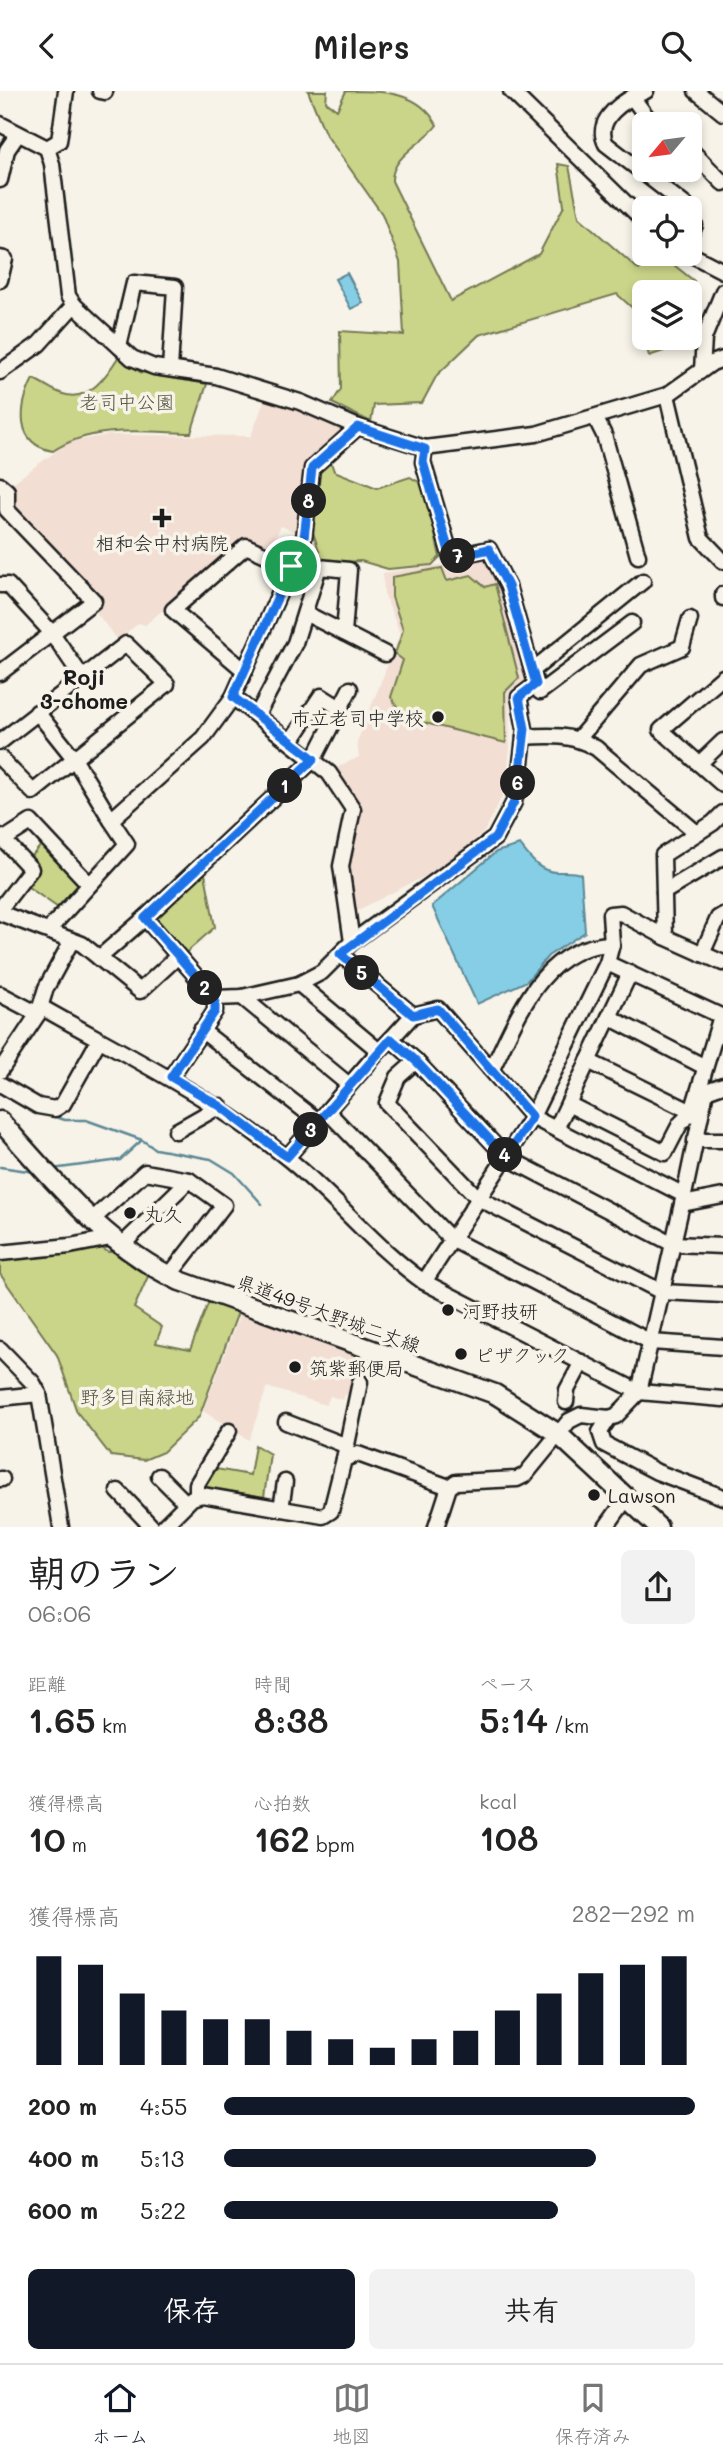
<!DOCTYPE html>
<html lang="ja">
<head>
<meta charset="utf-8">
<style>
  :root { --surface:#fff; --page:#f2f2f2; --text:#222; --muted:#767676; --line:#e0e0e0; --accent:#111827 }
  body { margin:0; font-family:Mali,"Klee One",sans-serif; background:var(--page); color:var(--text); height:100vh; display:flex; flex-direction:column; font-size:26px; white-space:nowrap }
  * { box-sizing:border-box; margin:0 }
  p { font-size:23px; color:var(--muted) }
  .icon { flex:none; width:38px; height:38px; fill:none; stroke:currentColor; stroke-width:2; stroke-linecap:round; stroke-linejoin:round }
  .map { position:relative; height:1436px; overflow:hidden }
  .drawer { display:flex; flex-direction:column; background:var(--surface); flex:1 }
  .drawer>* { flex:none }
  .needle { width:46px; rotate:241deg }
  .tools { position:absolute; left:632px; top:21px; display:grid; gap:14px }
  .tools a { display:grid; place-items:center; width:70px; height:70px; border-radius:10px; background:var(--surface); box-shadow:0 4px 10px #0003; font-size:35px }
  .pin { position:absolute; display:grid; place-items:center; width:60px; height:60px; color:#fff; margin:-30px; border:4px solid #fff; border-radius:50%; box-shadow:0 2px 7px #0007 }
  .km { position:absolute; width:35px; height:35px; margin:-18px; border-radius:50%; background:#222; color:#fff; font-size:19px; line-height:35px; text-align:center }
  .round { display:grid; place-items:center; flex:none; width:74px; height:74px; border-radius:10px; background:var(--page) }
  .overview { display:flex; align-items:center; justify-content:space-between; height:119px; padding:0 28px }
  h1 { font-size:38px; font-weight:600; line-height:52px }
  .figures { display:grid; grid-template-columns:repeat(3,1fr); gap:10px; height:119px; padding:7px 28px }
  .figures div { display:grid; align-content:center }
  .figures b { font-size:35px; font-weight:600 }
  .figures small { font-size:19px; font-weight:400 }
  .figures p { font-size:19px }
  .chart { height:196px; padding:14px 28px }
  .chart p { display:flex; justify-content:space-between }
  .chart svg { width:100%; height:126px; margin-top:7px; stroke:var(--accent); stroke-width:6 }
  .cta { display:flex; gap:14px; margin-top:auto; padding:14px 28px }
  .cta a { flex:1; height:80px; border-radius:10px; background:var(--accent); color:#fff; font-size:28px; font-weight:600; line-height:80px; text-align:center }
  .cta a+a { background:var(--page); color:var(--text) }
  ul { padding:0 28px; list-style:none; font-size:23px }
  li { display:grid; grid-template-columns:112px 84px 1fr; align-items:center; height:52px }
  li i { height:18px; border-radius:9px; background:var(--accent) }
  header { display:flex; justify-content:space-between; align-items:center; height:91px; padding:0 28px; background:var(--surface); font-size:32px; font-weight:600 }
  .dock { display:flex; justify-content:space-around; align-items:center; height:98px; border-top:2px solid var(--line); background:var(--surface); font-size:19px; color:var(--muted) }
  .dock a { display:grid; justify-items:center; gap:4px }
  .dock .active { color:var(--accent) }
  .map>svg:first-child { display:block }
  .built { fill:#f2ded3 }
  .green { fill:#cad589; stroke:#737852; stroke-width:2 }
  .water { fill:#85cee6; stroke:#5b8795; stroke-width:2 }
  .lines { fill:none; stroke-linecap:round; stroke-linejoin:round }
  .stream { stroke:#5b8795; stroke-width:2.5 }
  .minor-casing { stroke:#1c1c1c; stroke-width:19 }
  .major-casing { stroke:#1c1c1c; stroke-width:23 }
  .minor { stroke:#f7f3e8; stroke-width:14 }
  .major { stroke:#f7f3e8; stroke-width:18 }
  .route-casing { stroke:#fff; stroke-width:14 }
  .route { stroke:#1a73e8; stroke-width:9 }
  .poi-dot { fill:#1c1c1c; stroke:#f7f3e8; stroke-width:2.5 }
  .labels { text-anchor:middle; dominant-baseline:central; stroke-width:7; stroke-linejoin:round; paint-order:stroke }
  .park-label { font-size:19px; fill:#50543d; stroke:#f7f3e8 }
  .poi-label { font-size:19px; fill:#1c1c1c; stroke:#f7f3e8; text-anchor:start }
  .street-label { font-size:19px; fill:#1c1c1c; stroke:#f7f3e8 }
  .neighbourhood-label { font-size:21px; font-weight:bold; fill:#1c1c1c; stroke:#f7f3e8 }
</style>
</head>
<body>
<header><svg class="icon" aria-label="back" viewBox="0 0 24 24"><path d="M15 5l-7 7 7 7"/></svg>Milers<svg class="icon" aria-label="search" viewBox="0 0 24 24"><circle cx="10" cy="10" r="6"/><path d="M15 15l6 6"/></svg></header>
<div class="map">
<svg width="723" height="1436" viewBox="0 0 723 1436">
  <rect width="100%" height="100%" fill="#f7f3e8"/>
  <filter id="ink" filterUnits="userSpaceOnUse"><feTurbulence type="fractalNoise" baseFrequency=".0143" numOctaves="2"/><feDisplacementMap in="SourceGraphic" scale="14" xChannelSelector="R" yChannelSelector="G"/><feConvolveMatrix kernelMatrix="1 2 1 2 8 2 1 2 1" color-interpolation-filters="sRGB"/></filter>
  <g filter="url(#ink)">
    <g class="built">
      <path d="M265,308L347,338L308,376L299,442L281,435L268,460L245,450L145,534L139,532L117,549L93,517L101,509L15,419V401L11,393L69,351L108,344L251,345Z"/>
      <path d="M486,467L503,498L524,590L509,602L510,658L505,700L484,741L441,777L354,821L347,773L357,717L332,679L359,666L357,651L400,543L384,502L383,482Z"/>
      <path d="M240,1223L362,1265L353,1305L345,1303L343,1309L330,1305L326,1314L267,1296L249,1349L203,1320Z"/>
    </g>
    <g class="green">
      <path d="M308,0H327L326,11L337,19L346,0C383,0 419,0 437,34C424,52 391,65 392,90L451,210L539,163L564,115L558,73L569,75L579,126L639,179L655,163H660L694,190L690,209V201H644V246L638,222L617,203L479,244L437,284L422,312L374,314L371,331L332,312L341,298L340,240L404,244L400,171L382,123L325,42Z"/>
      <path d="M644,247H671L664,260L649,265Z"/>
      <path d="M119,265L140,281L207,293L191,342C146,341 92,333 53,360C14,353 19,315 33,288C44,292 52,300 63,303C89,312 107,284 119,265Z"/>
      <path d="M329,366L334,380L377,397L410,386L424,394L440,466L432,474L388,478L361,470L323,472L311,435L316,379Z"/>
      <path d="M442,477L447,490L471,484L485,496L495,493L519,587L505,601L506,652L404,627L391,606L403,569L395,563L403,539L392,506V486Z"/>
      <path d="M47,747L89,793L64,821L21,791L26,772Z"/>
      <path d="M203,772L215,836L180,867L145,827Z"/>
      <path d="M97,1154L108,1161H118L150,1181L134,1217L162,1236L156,1252L190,1259L209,1210L238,1221L199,1326L163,1361L144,1369L111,1365L77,1321L57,1264L0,1183V1165Z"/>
      <path d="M255,1354L270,1363L264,1406L202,1395L211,1377L250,1384Z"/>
    </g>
    <g class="water">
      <path d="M347,182L363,212L351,218L335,188Z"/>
      <path d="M520,754C530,767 539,781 557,781C567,781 572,780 581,783L585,841L548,865L527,890L477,913L432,815L496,761Z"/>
    </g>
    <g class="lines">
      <g class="stream">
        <path d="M50,1024L65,1029H86L142,1049L155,1058L211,1068L234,1082L262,1113"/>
        <path d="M0,1076L35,1081"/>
        <path d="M52,1078L120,1069L142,1049"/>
      </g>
      <g class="minor-casing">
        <g id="minor">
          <path d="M100,0L105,1"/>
          <path d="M511,0L644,130"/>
          <path d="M646,0C625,8 593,28 606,53L689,117"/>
          <path d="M696,0L723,22"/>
          <path d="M632,6L652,33"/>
          <path d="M0,33L47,57L52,73L68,205L74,214L39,253L0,281"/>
          <path d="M47,57L59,50L66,0"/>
          <path d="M690,58L723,92"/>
          <path d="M0,89L7,59L18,43"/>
          <path d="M690,118L695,134L690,145"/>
          <path d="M690,163L723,180"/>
          <path d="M0,167L5,168L0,189"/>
          <path d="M74,214L132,267L154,276L216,285L300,311L358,336L312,377L304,447L233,606L329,682L353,718L341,775L352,851L322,881L299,893"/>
          <path d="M119,255L134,192L175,196L170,278"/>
          <path d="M702,279L704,247L723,200"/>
          <path d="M667,304L701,447L723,470"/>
          <path d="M595,326L604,344L638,465"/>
          <path d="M358,336L425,357L536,343L667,304L712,272L723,268"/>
          <path d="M0,394L7,400V419L94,510L0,582"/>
          <path d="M0,494H8L52,542L82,586"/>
          <path d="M723,503V507"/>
          <path d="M305,522L385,563"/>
          <path d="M533,579L643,490"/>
          <path d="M245,580L173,519L246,455L291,475"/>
          <path d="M723,586L661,639L723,694"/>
          <path d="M536,593L540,601L632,532"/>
          <path d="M37,621L73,666L111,729L203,647L233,606"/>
          <path d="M257,624L295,552L319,476L349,479L344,542"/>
          <path d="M524,646C551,644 572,643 596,657L697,742"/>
          <path d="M579,647L641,574L682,556L690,528"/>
          <path d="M291,650L321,605L340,617"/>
          <path d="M0,651L126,553L167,593L33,701L0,667"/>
          <path d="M699,673L723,650"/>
          <path d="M0,745L31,778L0,818"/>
          <path d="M3,749L31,731L89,793"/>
          <path d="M664,801L723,766"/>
          <path d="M0,822L82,853L140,900L178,865"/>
          <path d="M145,827L314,668L350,598"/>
          <path d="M51,841L53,834L127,753L111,729"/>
          <path d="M665,846L723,872"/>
          <path d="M352,851L495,747L514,711L520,680L525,638L519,606L536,593L508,495L489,458L451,466L423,371L425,357"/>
          <path d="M340,863L413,924L391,948"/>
          <path d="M702,863L718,827L723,824"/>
          <path d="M99,867L145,827L215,907L242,906L299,893L379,960L391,948L416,970L506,1066L673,1153L723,1155"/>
          <path d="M607,872L721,925L692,1021L699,1022"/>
          <path d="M0,903L38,923"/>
          <path d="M242,906L349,994"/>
          <path d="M41,916C127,965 209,1004 286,1066C335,1105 373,1155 424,1191L639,1301L723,1308"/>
          <path d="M413,924L438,918L532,1026L684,1104L682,1113L723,1105"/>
          <path d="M609,926L705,976"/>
          <path d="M201,939L318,1030"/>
          <path d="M379,960L327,1020L451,1148L651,1251L723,1256"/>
          <path d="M416,970L398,986L387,1012L478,1107L662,1201L723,1204"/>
          <path d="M492,978C518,925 543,854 612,853"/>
          <path d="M0,980L38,923L46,897L71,851"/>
          <path d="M171,986L215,920V907"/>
          <path d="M0,993L38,1015L55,1018L63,1013L99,949"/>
          <path d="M568,1013L665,1062L680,1033L692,1021L588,970"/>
          <path d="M556,1038L630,882"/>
          <path d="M176,1040L220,1015"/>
          <path d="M695,1049H723"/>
          <path d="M287,1066L324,1024"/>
          <path d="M684,1104L706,1000L723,994"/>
          <path d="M93,1128L145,1081L189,1089L224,1114L169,1185"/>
          <path d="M121,1155L189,1089"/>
          <path d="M0,1162L70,1155L111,1147"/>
          <path d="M424,1191L532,1026L607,872L612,853L610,823L621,822L665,846L663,764L713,732L723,722"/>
          <path d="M0,1258L33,1292L39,1303L61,1436"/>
          <path d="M0,1307L39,1303"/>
          <path d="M566,1311L567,1299L582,1271"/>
          <path d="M609,1327L600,1341L604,1353L657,1381L723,1406"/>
          <path d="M286,1331L347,1355"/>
          <path d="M344,1368L360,1291"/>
          <path d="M159,1385L186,1412"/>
          <path d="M0,1388H2"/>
          <path d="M118,1400L152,1436"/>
          <path d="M197,1405V1393L229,1340"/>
          <path d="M281,1418L285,1391"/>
          <path d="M163,1436L192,1407L202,1404L323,1425L331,1420L344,1368L358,1363L449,1396"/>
          <path d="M436,1436L449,1396L456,1391L517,1388L525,1384L569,1330L581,1324L609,1327L616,1325L639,1301L682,1113"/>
          <path d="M606,1436L626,1408"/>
        </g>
      </g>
      <g class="major-casing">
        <path id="major" d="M0,1030C53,1089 106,1156 180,1190L495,1303L557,1342L658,1436"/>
      </g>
      <use href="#minor" class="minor"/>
      <use href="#major" class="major"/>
    </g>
  </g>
  <g class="lines" filter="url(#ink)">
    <g class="route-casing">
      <path id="route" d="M358,336L425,358L423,371L451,467L489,458L508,495L536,593L519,606L525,638L520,680L514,711L495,747L340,863L413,924L438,918L532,1026L506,1066L416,970L391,948L287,1066L220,1015L171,986L215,920V907L145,827L314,668L233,606L304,447L312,377Z"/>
    </g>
    <use href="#route" class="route"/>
  </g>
  <g class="poi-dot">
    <path d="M158.5 416.5h7v7h7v7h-7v7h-7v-7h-7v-7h7z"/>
    <circle cx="438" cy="626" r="7"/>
    <circle cx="130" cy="1122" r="7"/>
    <circle cx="448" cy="1219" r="7"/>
    <circle cx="461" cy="1263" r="7"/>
    <circle cx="295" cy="1276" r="7"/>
    <circle cx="594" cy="1404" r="7"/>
  </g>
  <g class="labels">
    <g class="park-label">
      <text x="127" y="310">老司中公園</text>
      <text x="137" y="1305">野多目南緑地</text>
    </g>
    <g class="poi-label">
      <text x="162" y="451" text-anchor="middle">相和会中村病院</text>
      <text x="424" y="626" text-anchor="end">市立老司中学校</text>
      <text x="144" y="1122">丸久</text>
      <text x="462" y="1219">河野技研</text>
      <text x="475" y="1263">ピザクック</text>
      <text x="309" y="1276">筑紫郵便局</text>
      <text x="608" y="1404">Lawson</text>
    </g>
    <g class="street-label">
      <text transform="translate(329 1222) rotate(20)">県道49号大野城二丈線</text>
    </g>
    <g class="neighbourhood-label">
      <text x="84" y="585">Roji<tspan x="84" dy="24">3-chome</tspan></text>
    </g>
  </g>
</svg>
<div class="tools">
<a><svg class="needle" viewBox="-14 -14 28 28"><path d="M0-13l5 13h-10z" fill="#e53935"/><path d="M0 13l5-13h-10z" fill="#767676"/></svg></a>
<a><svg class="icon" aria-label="locate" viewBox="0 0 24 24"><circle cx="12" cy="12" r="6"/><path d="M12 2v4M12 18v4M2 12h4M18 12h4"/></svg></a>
<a><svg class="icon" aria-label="layers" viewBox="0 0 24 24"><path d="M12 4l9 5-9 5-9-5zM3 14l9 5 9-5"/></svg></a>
</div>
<div class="pin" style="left:291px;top:475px;background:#1e9e55"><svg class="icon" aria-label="arrive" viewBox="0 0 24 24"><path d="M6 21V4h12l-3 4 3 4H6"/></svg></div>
<b class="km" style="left:285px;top:695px">1</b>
<b class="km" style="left:205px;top:897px">2</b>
<b class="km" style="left:311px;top:1039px">3</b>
<b class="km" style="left:505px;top:1064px">4</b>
<b class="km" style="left:362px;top:882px">5</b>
<b class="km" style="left:518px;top:692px">6</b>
<b class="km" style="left:458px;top:465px">7</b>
<b class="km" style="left:309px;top:410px">8</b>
</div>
<section class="drawer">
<div class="overview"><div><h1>朝のラン</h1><p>06:06</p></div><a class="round"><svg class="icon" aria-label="share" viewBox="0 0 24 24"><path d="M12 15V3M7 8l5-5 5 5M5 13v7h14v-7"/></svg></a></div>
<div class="figures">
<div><p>距離</p><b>1.65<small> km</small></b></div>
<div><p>時間</p><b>8:38</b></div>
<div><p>ペース</p><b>5:14<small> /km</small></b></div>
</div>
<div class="figures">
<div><p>獲得標高</p><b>10<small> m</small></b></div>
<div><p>心拍数</p><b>162<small> bpm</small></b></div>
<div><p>kcal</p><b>108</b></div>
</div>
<div class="chart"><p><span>獲得標高</span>282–292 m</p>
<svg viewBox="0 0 160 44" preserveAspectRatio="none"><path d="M5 44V6M15 44V9M25 44V19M35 44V25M45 44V28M55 44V28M65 44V32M75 44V35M85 44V38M95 44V35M105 44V32M115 44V25M125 44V19M135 44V12M145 44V9M155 44V6"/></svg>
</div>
<ul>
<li><b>200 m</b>4:55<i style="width:100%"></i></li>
<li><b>400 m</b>5:13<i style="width:79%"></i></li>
<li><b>600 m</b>5:22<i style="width:71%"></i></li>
</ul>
<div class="cta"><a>保存</a><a>共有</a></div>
</section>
<nav class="dock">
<a class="active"><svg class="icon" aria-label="home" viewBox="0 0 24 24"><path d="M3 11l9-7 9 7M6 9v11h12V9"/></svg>ホーム</a>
<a><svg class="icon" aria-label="map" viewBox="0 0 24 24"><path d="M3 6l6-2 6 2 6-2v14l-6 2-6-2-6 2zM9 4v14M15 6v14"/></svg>地図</a>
<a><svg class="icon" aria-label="saved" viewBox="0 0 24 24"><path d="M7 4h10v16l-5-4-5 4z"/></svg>保存済み</a>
</nav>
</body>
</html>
